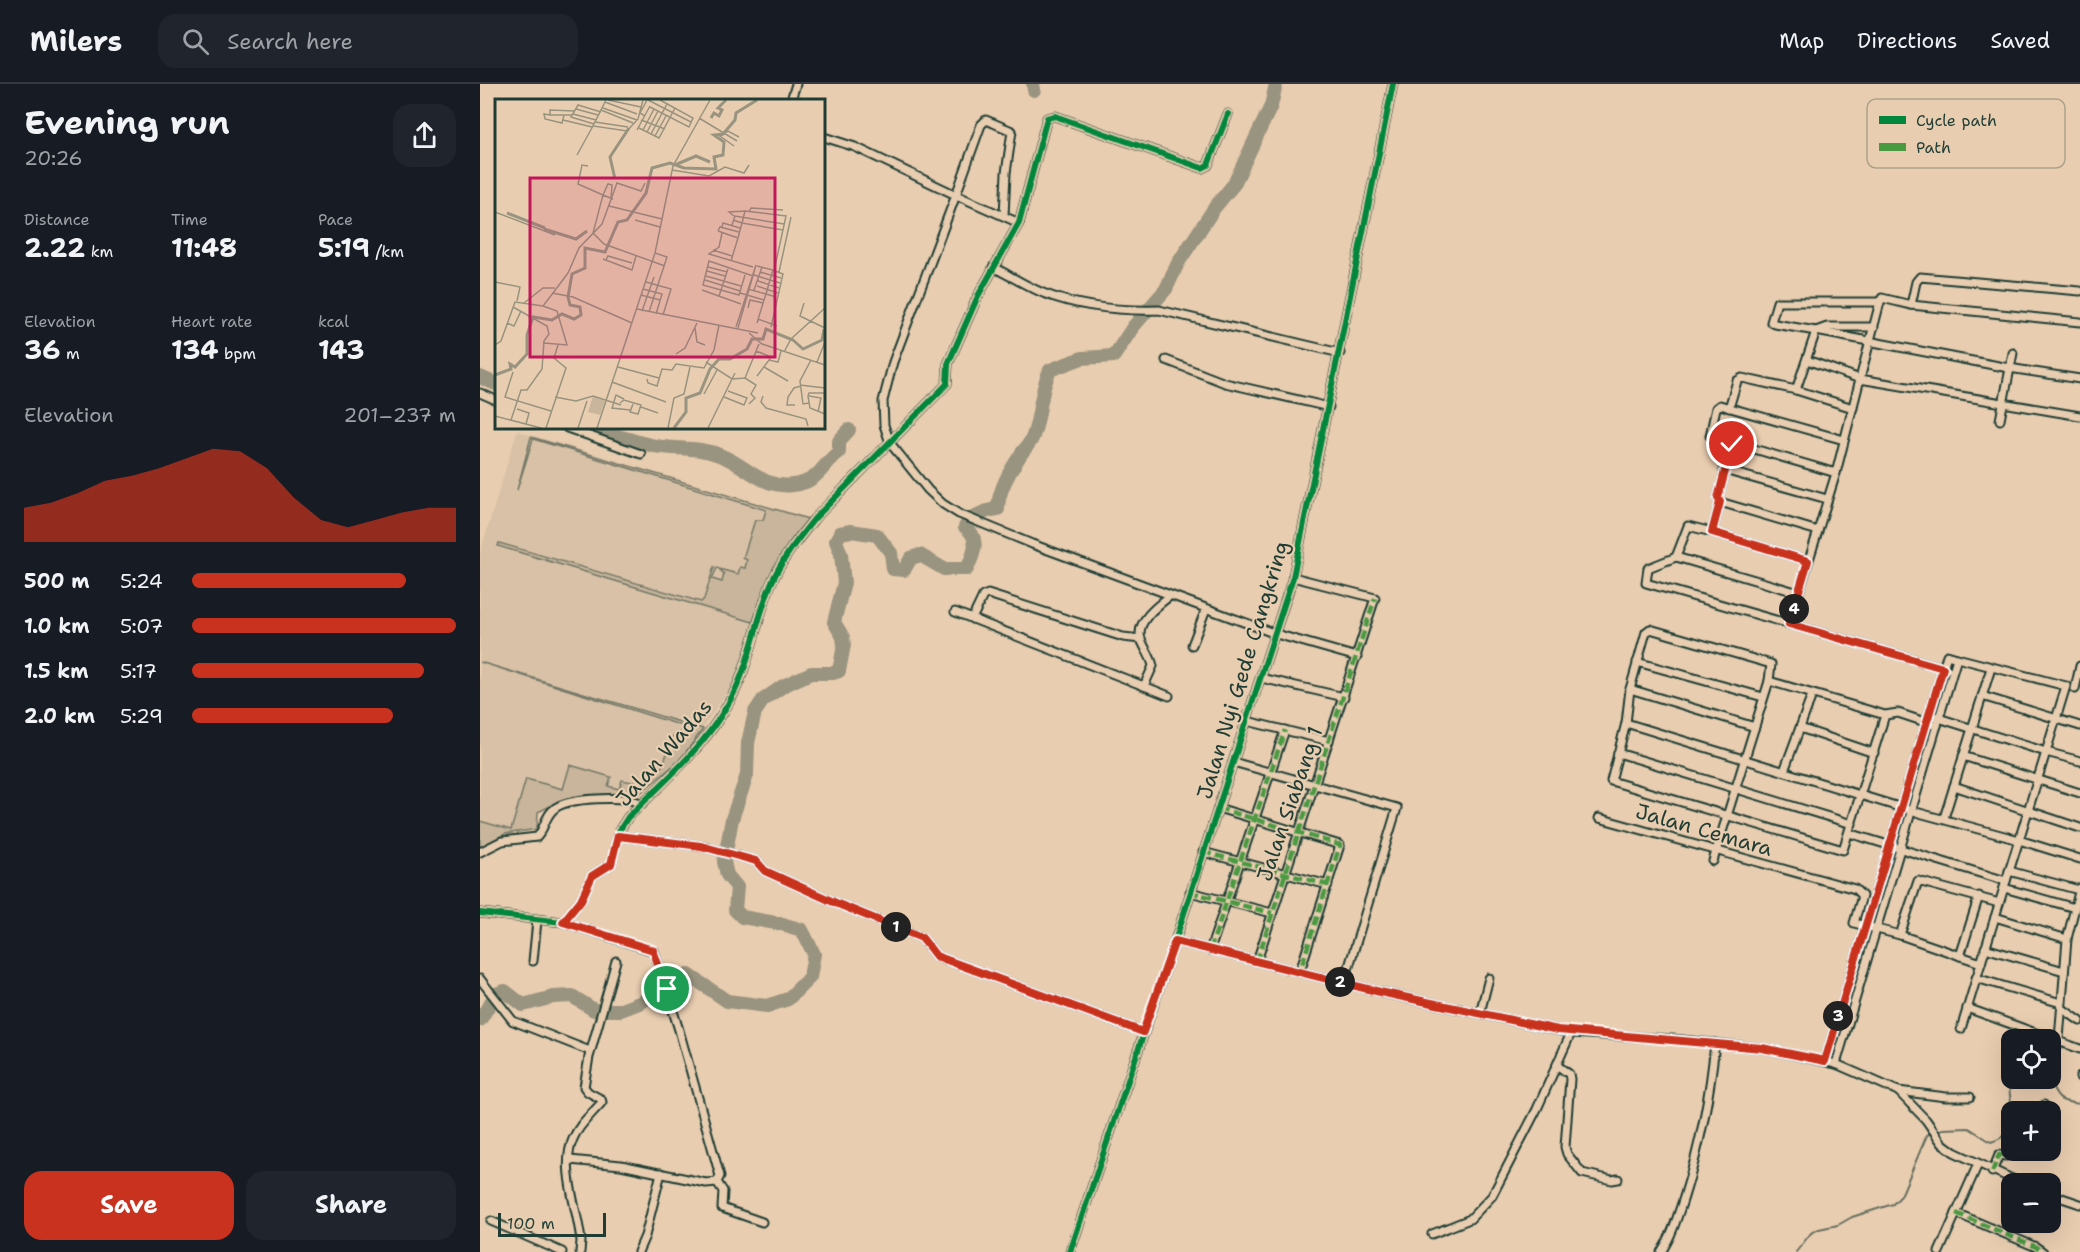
<!DOCTYPE html>
<html lang="en">
<head>
<meta charset="utf-8">
<style>
  :root { --surface:#171b24; --page:#20242c; --text:#f1f3f6; --muted:#9ea1a6; --line:#363941; --accent:#c8321e }
  body { margin:0; font-family:"Shantell Sans",sans-serif; background:var(--page); color:var(--text); height:100vh; display:flex; flex-direction:column; font-size:22px; white-space:nowrap }
  * { box-sizing:border-box; margin:0 }
  p { font-size:20px; color:var(--muted) }
  .icon { flex:none; width:33px; height:33px; fill:none; stroke:currentColor; stroke-width:2; stroke-linecap:round; stroke-linejoin:round }
  .map { position:relative; flex:1; overflow:hidden }
  .drawer { display:flex; flex-direction:column; background:var(--surface); width:480px }
  .drawer>* { flex:none }
  .tools { position:absolute; left:1521px; top:945px; display:grid; gap:12px }
  .tools a { display:grid; place-items:center; width:60px; height:60px; border-radius:12px; background:var(--surface); box-shadow:0 6px 24px #0002; font-size:30px }
  .scale { position:absolute; left:18px; bottom:15px; width:108px; box-sizing:border-box; padding-left:6px; border:3px solid #1f3d34; border-top:0; font-size:16px; line-height:21px; white-space:nowrap; color:#1f3d34; -webkit-text-stroke:4px #e9cdb0; paint-order:stroke }
  .pin { position:absolute; display:grid; place-items:center; width:51px; height:51px; color:#fff; margin:-26px; border:3px solid #fff; border-radius:50%; box-shadow:0 2px 6px #0007 }
  .km { position:absolute; width:30px; height:30px; margin:-15px; border-radius:50%; background:#222; color:#fff; font-size:16px; line-height:30px; text-align:center }
  .round { display:grid; place-items:center; flex:none; width:63px; height:63px; border-radius:18px; background:var(--page) }
  .headline { display:flex; align-items:center; justify-content:space-between; height:102px; padding:0 24px }
  h1 { font-size:33px; font-weight:700; line-height:45px }
  .stats { display:grid; grid-template-columns:repeat(3,1fr); gap:9px; height:102px; padding:6px 24px }
  .stats div { display:grid; align-content:center }
  .stats b { font-size:26px; font-weight:700 }
  .stats small { font-size:16px; font-weight:400 }
  .stats p { font-size:16px }
  .chart { height:168px; padding:12px 24px }
  .chart p { display:flex; justify-content:space-between }
  .chart svg { width:100%; height:108px; margin-top:6px; fill:var(--accent); opacity:.7 }
  .action { display:flex; gap:12px; margin-top:auto; padding:12px 24px }
  .action a { flex:1; height:69px; border-radius:18px; background:var(--accent); color:#fff; font-size:24px; font-weight:700; line-height:69px; text-align:center }
  .action a+a { background:var(--page); color:var(--text) }
  ul { padding:0 24px; list-style:none; font-size:20px }
  li { display:grid; grid-template-columns:96px 72px 1fr; align-items:center; height:45px }
  li i { height:15px; border-radius:8px; background:var(--accent) }
  header { display:flex; align-items:center; gap:36px; box-sizing:border-box; height:84px; padding:0 30px; background:var(--surface); border-bottom:2px solid var(--line) }
  header strong { font-size:28px }
  nav { display:flex; gap:33px; margin-inline-start:auto; font-size:21px }
  .search { width:420px; height:54px; background:var(--page); display:flex; align-items:center; gap:15px; box-sizing:border-box; padding:0 21px; border-radius:18px; color:var(--muted); font-size:22px }
  main { display:flex; flex:1; min-height:0 }
  .map>svg:first-child { display:block }
  .built { fill:#d8c1a6 }
  .green { fill:#c8b59b; stroke:#747968; stroke-width:1.5 }
  .lines { fill:none; stroke-linecap:round; stroke-linejoin:round }
  .stream { stroke:#687161; stroke-width:2 }
  .river { stroke:#99947f; stroke-width:14 }
  .minor-casing { stroke:#1f3d34; stroke-width:11 }
  .minor { stroke:#e9cdb0; stroke-width:7 }
  .quiet { stroke:#4a9a42; stroke-width:4.5; stroke-dasharray:9 4.5; stroke-linecap:butt }
  .cycleway-casing { stroke:#e9cdb0; stroke-width:10 }
  .cycleway { stroke:#00873e; stroke-width:6 }
  .route-casing { stroke:#fff; stroke-width:12 }
  .route { stroke:#c8321e; stroke-width:8 }
  .labels { text-anchor:middle; dominant-baseline:central; stroke-width:4.5; stroke-linejoin:round; paint-order:stroke }
  .street-label { font-size:21px; fill:#1f3d34; stroke:#e9cdb0 }
  .inset-river { fill:none; stroke:#99947f; stroke-width:3 }
  .inset-road { fill:none; stroke:#98937e; stroke-width:1.5 }
  .view { fill:#c2185b; fill-opacity:0.15; stroke:#c2185b; stroke-width:3 }
  .inset-edge { fill:none; stroke:#1f3d34; stroke-width:3 }
  .key { fill:#e9cdb0; stroke:#aca28b; stroke-width:1.5 }
  .key-label { font-size:16px; fill:#1f3d34 }
</style>
</head>
<body>
<header>
<strong>Milers</strong>
<div class="search"><svg class="icon" aria-label="search" viewBox="0 0 24 24"><circle cx="10" cy="10" r="6"/><path d="M15 15l6 6"/></svg>Search here</div>
<nav><a>Map</a><a>Directions</a><a>Saved</a></nav>
</header>
<main>
<section class="drawer">
<div class="headline"><div><h1>Evening run</h1><p>20:26</p></div><a class="round"><svg class="icon" aria-label="share" viewBox="0 0 24 24"><path d="M12 15V3M7 8l5-5 5 5M5 13v7h14v-7"/></svg></a></div>
<div class="stats">
<div><p>Distance</p><b>2.22<small> km</small></b></div>
<div><p>Time</p><b>11:48</b></div>
<div><p>Pace</p><b>5:19<small> /km</small></b></div>
</div>
<div class="stats">
<div><p>Elevation</p><b>36<small> m</small></b></div>
<div><p>Heart rate</p><b>134<small> bpm</small></b></div>
<div><p>kcal</p><b>143</b></div>
</div>
<div class="chart"><p><span>Elevation</span>201–237 m</p>
<svg viewBox="0 0 160 44" preserveAspectRatio="none"><path d="M0 44V30L10 28L20 24L30 19L40 17L50 14L60 10L70 6L80 7L90 14L100 26L110 35L120 38L130 35L140 32L150 30L160 30V44z"/></svg>
</div>
<ul>
<li><b>500 m</b>5:24<i style="width:81%"></i></li>
<li><b>1.0 km</b>5:07<i style="width:100%"></i></li>
<li><b>1.5 km</b>5:17<i style="width:88%"></i></li>
<li><b>2.0 km</b>5:29<i style="width:76%"></i></li>
</ul>
<div class="action"><a>Save</a><a>Share</a></div>
</section>
<div class="map">
<svg width="1600" height="1168" viewBox="0 0 1600 1168">
  <rect width="100%" height="100%" fill="#e9cdb0"/>
  <filter id="ink" filterUnits="userSpaceOnUse"><feTurbulence type="fractalNoise" baseFrequency=".0167" numOctaves="2"/><feDisplacementMap in="SourceGraphic" scale="12" xChannelSelector="R" yChannelSelector="G"/><feConvolveMatrix kernelMatrix="1 2 1 2 8 2 1 2 1" color-interpolation-filters="sRGB"/></filter>
  <g filter="url(#ink)">
    <path class="built" d="M37,347L329,434L306,464L287,498L268,566L257,594L200,676L158,711L127,709L81,716L58,728L57,746L25,750L0,763V470Z"/>
    <g class="green">
      <path d="M51,353L328,435C297,472 287,493 273,538L18,462L19,459L221,518L224,515L234,483L237,484L232,495L242,498L244,490L239,485L258,490L260,483L265,484L267,476L263,474L275,436H283L286,426L53,355L37,406Z"/>
      <path d="M0,578L223,645L200,676L158,711C119,709 93,710 58,728L57,745L25,750L0,763V737L31,746L46,695L83,705L90,681L131,693L128,702L139,705L142,696L163,700L183,681L193,652H200L203,642Z"/>
    </g>
    <g class="lines">
      <g class="stream">
        <path d="M1567,994C1579,1014 1574,1017 1600,1020"/>
        <path d="M1532,1028L1529,1003L1534,994"/>
        <path d="M1316,1168L1331,1149L1339,1145L1358,1141L1372,1133L1413,1120L1421,1112L1447,1051L1463,1045L1489,1044L1511,1058C1526,1054 1528,1046 1532,1032"/>
      </g>
      <g class="river">
        <path d="M553,0L554,6"/>
        <path d="M0,293L16,300"/>
        <path d="M113,344C133,350 154,358 175,362C198,366 219,362 242,372C267,382 283,405 313,401C340,398 342,380 359,368V357L369,346"/>
        <path d="M0,936L16,910L25,907L43,921L73,913L92,912L114,926H141L162,918L197,892L209,891L247,917L287,922L308,915L330,893L334,870L322,846L302,840L262,833L255,826L257,803L247,791L244,778L252,735L267,691L268,659L275,628L283,616L303,602L331,589H353L359,587L364,561L363,553L354,538L364,499L361,470L356,457L360,449L371,447L397,451L411,469L413,485L424,486L431,474L440,471L464,485H487C494,470 501,454 485,443C491,432 506,426 518,425C518,408 528,390 538,375C542,367 550,361 553,352C561,331 560,306 570,286L602,274L634,272L653,243L686,205L698,179L735,123L754,100L791,22L796,0"/>
      </g>
      <g class="minor-casing">
        <g id="minor">
          <path d="M311,16L316,0"/>
          <path d="M344,53L375,63L476,111L413,278L403,317L404,341L410,359L448,406L463,420L479,430L552,460L796,550L877,573"/>
          <path d="M524,132L526,89L532,47L506,36L501,41L476,111L539,139"/>
          <path d="M513,183C529,191 546,202 563,209C599,223 642,227 679,226L860,269"/>
          <path d="M1400,218L1402,214L1431,221L1600,238"/>
          <path d="M1431,221L1436,198L1440,193L1600,207"/>
          <path d="M686,276L745,299L849,323"/>
          <path d="M1327,276L1380,295L1400,218H1297L1291,238L1295,240L1336,247L1347,243H1394"/>
          <path d="M1316,306L1336,247L1529,284L1600,295"/>
          <path d="M0,309L16,316"/>
          <path d="M1249,324L1257,297L1262,294L1316,306L1373,324"/>
          <path d="M1520,336L1533,269"/>
          <path d="M87,344L161,370"/>
          <path d="M1252,360L1238,414L1240,418L1232,448L1208,442L1196,473L1168,484L1166,499L1467,585"/>
          <path d="M1244,386L1347,415"/>
          <path d="M1356,389L1380,295L1600,332"/>
          <path d="M1240,418L1338,447"/>
          <path d="M1232,448L1328,477"/>
          <path d="M1196,473L1319,509"/>
          <path d="M475,528L664,602L673,582C671,572 664,564 661,555C655,538 678,521 690,512"/>
          <path d="M492,535L503,512L508,510L643,553L661,555"/>
          <path d="M1309,540L1356,389L1230,352L1236,324L1240,321L1364,356"/>
          <path d="M712,561L726,525"/>
          <path d="M1157,578L1283,613"/>
          <path d="M781,594L864,613"/>
          <path d="M664,602L689,612"/>
          <path d="M1150,605L1275,643"/>
          <path d="M1595,605L1600,582"/>
          <path d="M1502,612L1600,642"/>
          <path d="M1405,631L1363,766L1131,697L1146,639L1150,605L1166,548L1170,545L1291,580L1289,597L1405,631L1418,629L1457,642"/>
          <path d="M1449,631L1566,668L1586,602L1477,574"/>
          <path d="M767,637L849,657"/>
          <path d="M1146,639L1432,727L1539,756L1526,797"/>
          <path d="M1320,644L1394,669"/>
          <path d="M1138,669L1372,740"/>
          <path d="M1483,672L1600,709"/>
          <path d="M1600,677L1566,668L1539,756L1600,775"/>
          <path d="M753,678L917,724L864,899"/>
          <path d="M1304,687L1332,611"/>
          <path d="M1474,702L1600,744"/>
          <path d="M738,724L860,761L820,887"/>
          <path d="M1119,734L1375,805L1382,812L1374,839L1420,851L1501,879"/>
          <path d="M1464,734L1511,584"/>
          <path d="M1369,749L1526,797L1481,945"/>
          <path d="M138,752L221,762L276,777L285,787L358,820L442,854L456,872L663,948"/>
          <path d="M0,768L22,757L57,753C65,745 64,733 74,725C88,713 144,712 161,719"/>
          <path d="M723,768L848,801"/>
          <path d="M1233,777L1289,597"/>
          <path d="M1529,787L1599,806"/>
          <path d="M1524,804L1595,824"/>
          <path d="M710,808L792,829"/>
          <path d="M0,829L83,838L101,816L112,792L131,780L139,747L148,733C183,699 224,663 248,620C270,583 275,539 291,500C301,476 318,455 334,435L467,300L468,280L498,212L539,139L567,34L575,32L722,84L728,81L748,30"/>
          <path d="M1515,833L1587,855"/>
          <path d="M83,838L174,867L199,946L240,1092L237,1098L226,1099L141,1081L90,1076"/>
          <path d="M1420,851L1438,797L1519,819"/>
          <path d="M695,857L900,908L1091,949L1192,955L1282,964L1356,980L1418,1007L1446,1036L1462,1059L1474,1068L1543,1100"/>
          <path d="M1505,864L1584,887"/>
          <path d="M730,866L805,646"/>
          <path d="M1480,872L1499,812"/>
          <path d="M53,877L57,837"/>
          <path d="M777,877L895,514L813,493"/>
          <path d="M1496,894L1581,919"/>
          <path d="M0,895L33,937L110,967L104,1003L108,1008L121,1015L122,1018C112,1030 99,1040 93,1055C80,1084 98,1126 101,1157L100,1168"/>
          <path d="M1487,924L1600,965"/>
          <path d="M1583,925L1600,937"/>
          <path d="M1000,929L1009,894"/>
          <path d="M110,970L136,877"/>
          <path d="M1345,977L1463,584L1467,571L1477,574L1356,980"/>
          <path d="M1571,977L1579,955L1587,855L1600,804"/>
          <path d="M1078,982L1089,990L1090,995L1085,1063L1087,1070L1102,1089L1132,1096L1138,1095"/>
          <path d="M1600,993V992"/>
          <path d="M1418,1007L1466,1013H1490"/>
          <path d="M1561,1028L1564,1021"/>
          <path d="M1512,1088L1519,1071L1526,1072L1537,1066"/>
          <path d="M237,1098L243,1107L242,1124L282,1138"/>
          <path d="M1570,1110L1600,1120"/>
          <path d="M1476,1129L1556,1163L1563,1168"/>
          <path d="M11,1137L82,1168"/>
          <path d="M952,1150L990,1135L1012,1112L1057,1025L1091,949"/>
          <path d="M158,1168L165,1152L181,1089"/>
          <path d="M590,1168L695,857L813,493L913,0"/>
          <path d="M1181,1168C1192,1152 1198,1131 1204,1113C1220,1062 1230,1012 1235,959"/>
          <path d="M1459,1168L1498,1080"/>
        </g>
      </g>
      <use href="#minor" class="minor"/>
      <g class="quiet">
        <path d="M738,724L860,761L820,887"/>
        <path d="M723,768L848,801"/>
        <path d="M710,808L792,829"/>
        <path d="M730,866L805,646"/>
        <path d="M777,877L895,514"/>
        <path d="M1561,1028L1564,1021"/>
        <path d="M1512,1088L1519,1071L1526,1072L1537,1066"/>
        <path d="M1476,1129L1556,1163L1563,1168"/>
      </g>
      <g class="cycleway-casing">
        <g id="cycleway">
          <path d="M0,829L83,838L101,816L112,792L131,780L139,747L148,733C183,699 224,663 248,620C270,583 275,539 291,500C301,476 318,455 334,435L467,300L468,280L498,212L539,139L567,34L575,32L722,84L728,81L748,30"/>
          <path d="M590,1168L695,857L813,493L913,0"/>
        </g>
      </g>
      <use href="#cycleway" class="cycleway"/>
    </g>
  </g>
  <g class="lines" filter="url(#ink)">
    <g class="route-casing">
      <path id="route" d="M187,905L173,866L83,838L101,816L112,792L131,780L138,752L221,762L276,777L285,787L358,820L442,854L456,872L663,948L695,857L900,908L1078,946L1282,964L1345,977L1463,584L1309,540L1328,477L1232,448L1240,418L1238,414L1252,360"/>
    </g>
    <use href="#route" class="route"/>
  </g>
  <g class="labels">
    <g class="street-label">
      <text transform="translate(763 586) rotate(-73)">Jalan Nyi Gede Cangkring</text>
      <text transform="translate(184 669) rotate(-49)">Jalan Wadas</text>
      <text transform="translate(810 720) rotate(-71)">Jalan Siabang 1</text>
      <text transform="translate(1224 746) rotate(16)">Jalan Cemara</text>
    </g>
  </g>
  <g transform="translate(15 15)">
    <rect width="330" height="330" fill="#e9cdb0"/>
    <path d="M98,297L110,302L105,316L93,313Z" fill="#c8b59b"/>
    <path class="inset-river" d="M216,19L219,14L224,17L227,11L223,9L231,1M180,66L201,57L215,63M120,80L115,58L134,29M12,114L50,129M49,130L81,140L92,132M0,276L16,270L15,265L20,268L32,255V236L38,218L57,221L67,215L79,220L86,216L85,208L75,206L73,198L77,175L90,169V149L110,153L123,123L132,121L151,94L157,69L175,64L189,69L221,70L219,58L228,56L229,43L219,36L228,35L240,21L241,14L262,1M179,329L191,313V299L205,294L215,270L224,260H235L252,250L257,240H268L271,230L298,241L308,250L327,241L329,230"/>
    <path class="inset-road" d="M111,1L98,27L132,32L143,20L148,1M113,1L146,8M153,1L196,23M110,3L142,15M155,8L194,28L198,19L165,1M108,9L142,21M81,10L103,16M106,11L138,24M78,15L101,21M55,16L49,15L50,20L67,24L69,16M77,16H55V11L80,12M150,17L145,14L152,1M204,19L242,42M68,21L97,28M146,21L170,30M100,23L133,28M99,25L76,18L83,6L106,13M144,29L164,39L180,9M142,31L155,7M148,31L159,10M152,33L163,12M156,35L172,5M160,37L171,17M239,47L225,37L233,32L244,38M82,56L98,27M93,67L87,66L83,85L108,96L98,134L109,145L170,167M177,71L214,77L230,68L249,74L254,66M116,99L117,86L113,85L108,96L118,100M114,107L167,120M250,112L291,117L279,172M0,113L60,136M254,113L256,109L288,111M140,121L165,128M238,121L247,124L250,112L234,113L239,117M237,126L240,117L289,125M227,128L228,124L245,129M223,132L243,139L236,162M223,132L225,128L244,133M227,134L224,148L214,155L258,168M243,139L247,124L288,131M218,151L237,157M108,160L137,171L141,157M111,161L113,157L137,164M213,168L232,173M212,172L230,177M265,173L286,179M284,173L296,118M250,176L244,196L208,186L214,162L258,177M259,176L275,181L278,171L262,167M211,177L246,187M210,181L245,192M263,182L284,189M0,183L25,188L22,202M151,183L176,190L168,216M262,187L283,194M148,190L167,195L161,215M253,190L271,195L269,201M207,191L246,205M259,191L267,168M57,194L78,198L137,224M245,194L269,201L262,224M146,196L165,201M224,197L233,170M281,198L271,195L275,181L285,184M29,204L48,189H60M309,204L305,217L330,229M48,207L62,212L72,246L49,244M253,209L255,201L268,204M142,210L263,234M147,212L159,178M154,213L172,158L160,154M263,220L282,227M12,224L19,227L26,212M241,228L261,166L243,229M276,228L288,175L280,172M200,229L202,243L210,246M254,234L267,245L330,266M0,246L6,242L20,203L48,207L55,198L73,174L84,149L107,125L122,84L146,92L150,84M261,252L274,257L275,261M289,253L296,240L330,209M181,255L190,249L202,224M211,263L237,280L250,279L264,245M322,263L330,243M123,268L164,279M269,268L293,282M18,273L10,298L56,312M262,277L274,261L283,263L286,252M250,279L261,286L256,295L260,299L254,305M152,280L153,284L162,287L167,270L177,271L181,265L209,269L219,251L224,226M117,283L171,303M305,286L330,289M330,294H314L313,297L315,309L330,315M209,295L222,271M268,297L266,303L271,309L311,320L313,327M314,297L326,299L323,313M60,298L81,302L98,297L126,306M229,298L249,306L252,299L233,292M129,300L121,296L117,309L135,311M125,304L129,301L146,306L143,315L135,313L138,305M314,304L308,305L305,282L316,261M300,306H292L293,298L299,289L306,287M146,308L163,314M22,310L34,314L31,325M0,317L46,329M16,321L26,291H32L47,270L49,242L54,235L52,227L18,208M51,329L71,269L59,259L63,246M83,329L92,302M102,329L160,154L178,67L215,1M173,329L179,299L189,295L195,268M213,329L240,274"/>
    <path class="view" d="M35,79H280V258H35Z"/>
    <rect width="330" height="330" class="inset-edge"/>
  </g>
  <rect x="1387" y="15" width="198" height="69" rx="9" class="key"/>
  <rect x="1399" y="32" width="27" height="8" fill="#00873e"/>
  <rect x="1399" y="59" width="27" height="8" fill="#4a9a42"/>
  <g class="key-label">
    <text x="1436" y="42">Cycle path</text>
    <text x="1436" y="69">Path</text>
  </g>
</svg>
<div class="tools">
<a><svg class="icon" aria-label="locate" viewBox="0 0 24 24"><circle cx="12" cy="12" r="6"/><path d="M12 2v4M12 18v4M2 12h4M18 12h4"/></svg></a>
<a>+</a>
<a>−</a>
</div>
<div class="scale">100 m</div>
<div class="pin" style="left:187px;top:905px;background:#1e9e55"><svg class="icon" aria-label="arrive" viewBox="0 0 24 24"><path d="M6 21V4h12l-3 4 3 4H6"/></svg></div>
<div class="pin" style="left:1252px;top:360px;background:#d93025"><svg class="icon" aria-label="check" viewBox="0 0 24 24"><path d="M5 12l5 5 9-10"/></svg></div>
<b class="km" style="left:416px;top:843px">1</b>
<b class="km" style="left:860px;top:898px">2</b>
<b class="km" style="left:1358px;top:932px">3</b>
<b class="km" style="left:1314px;top:525px">4</b>
</div>
</main>
</body>
</html>
